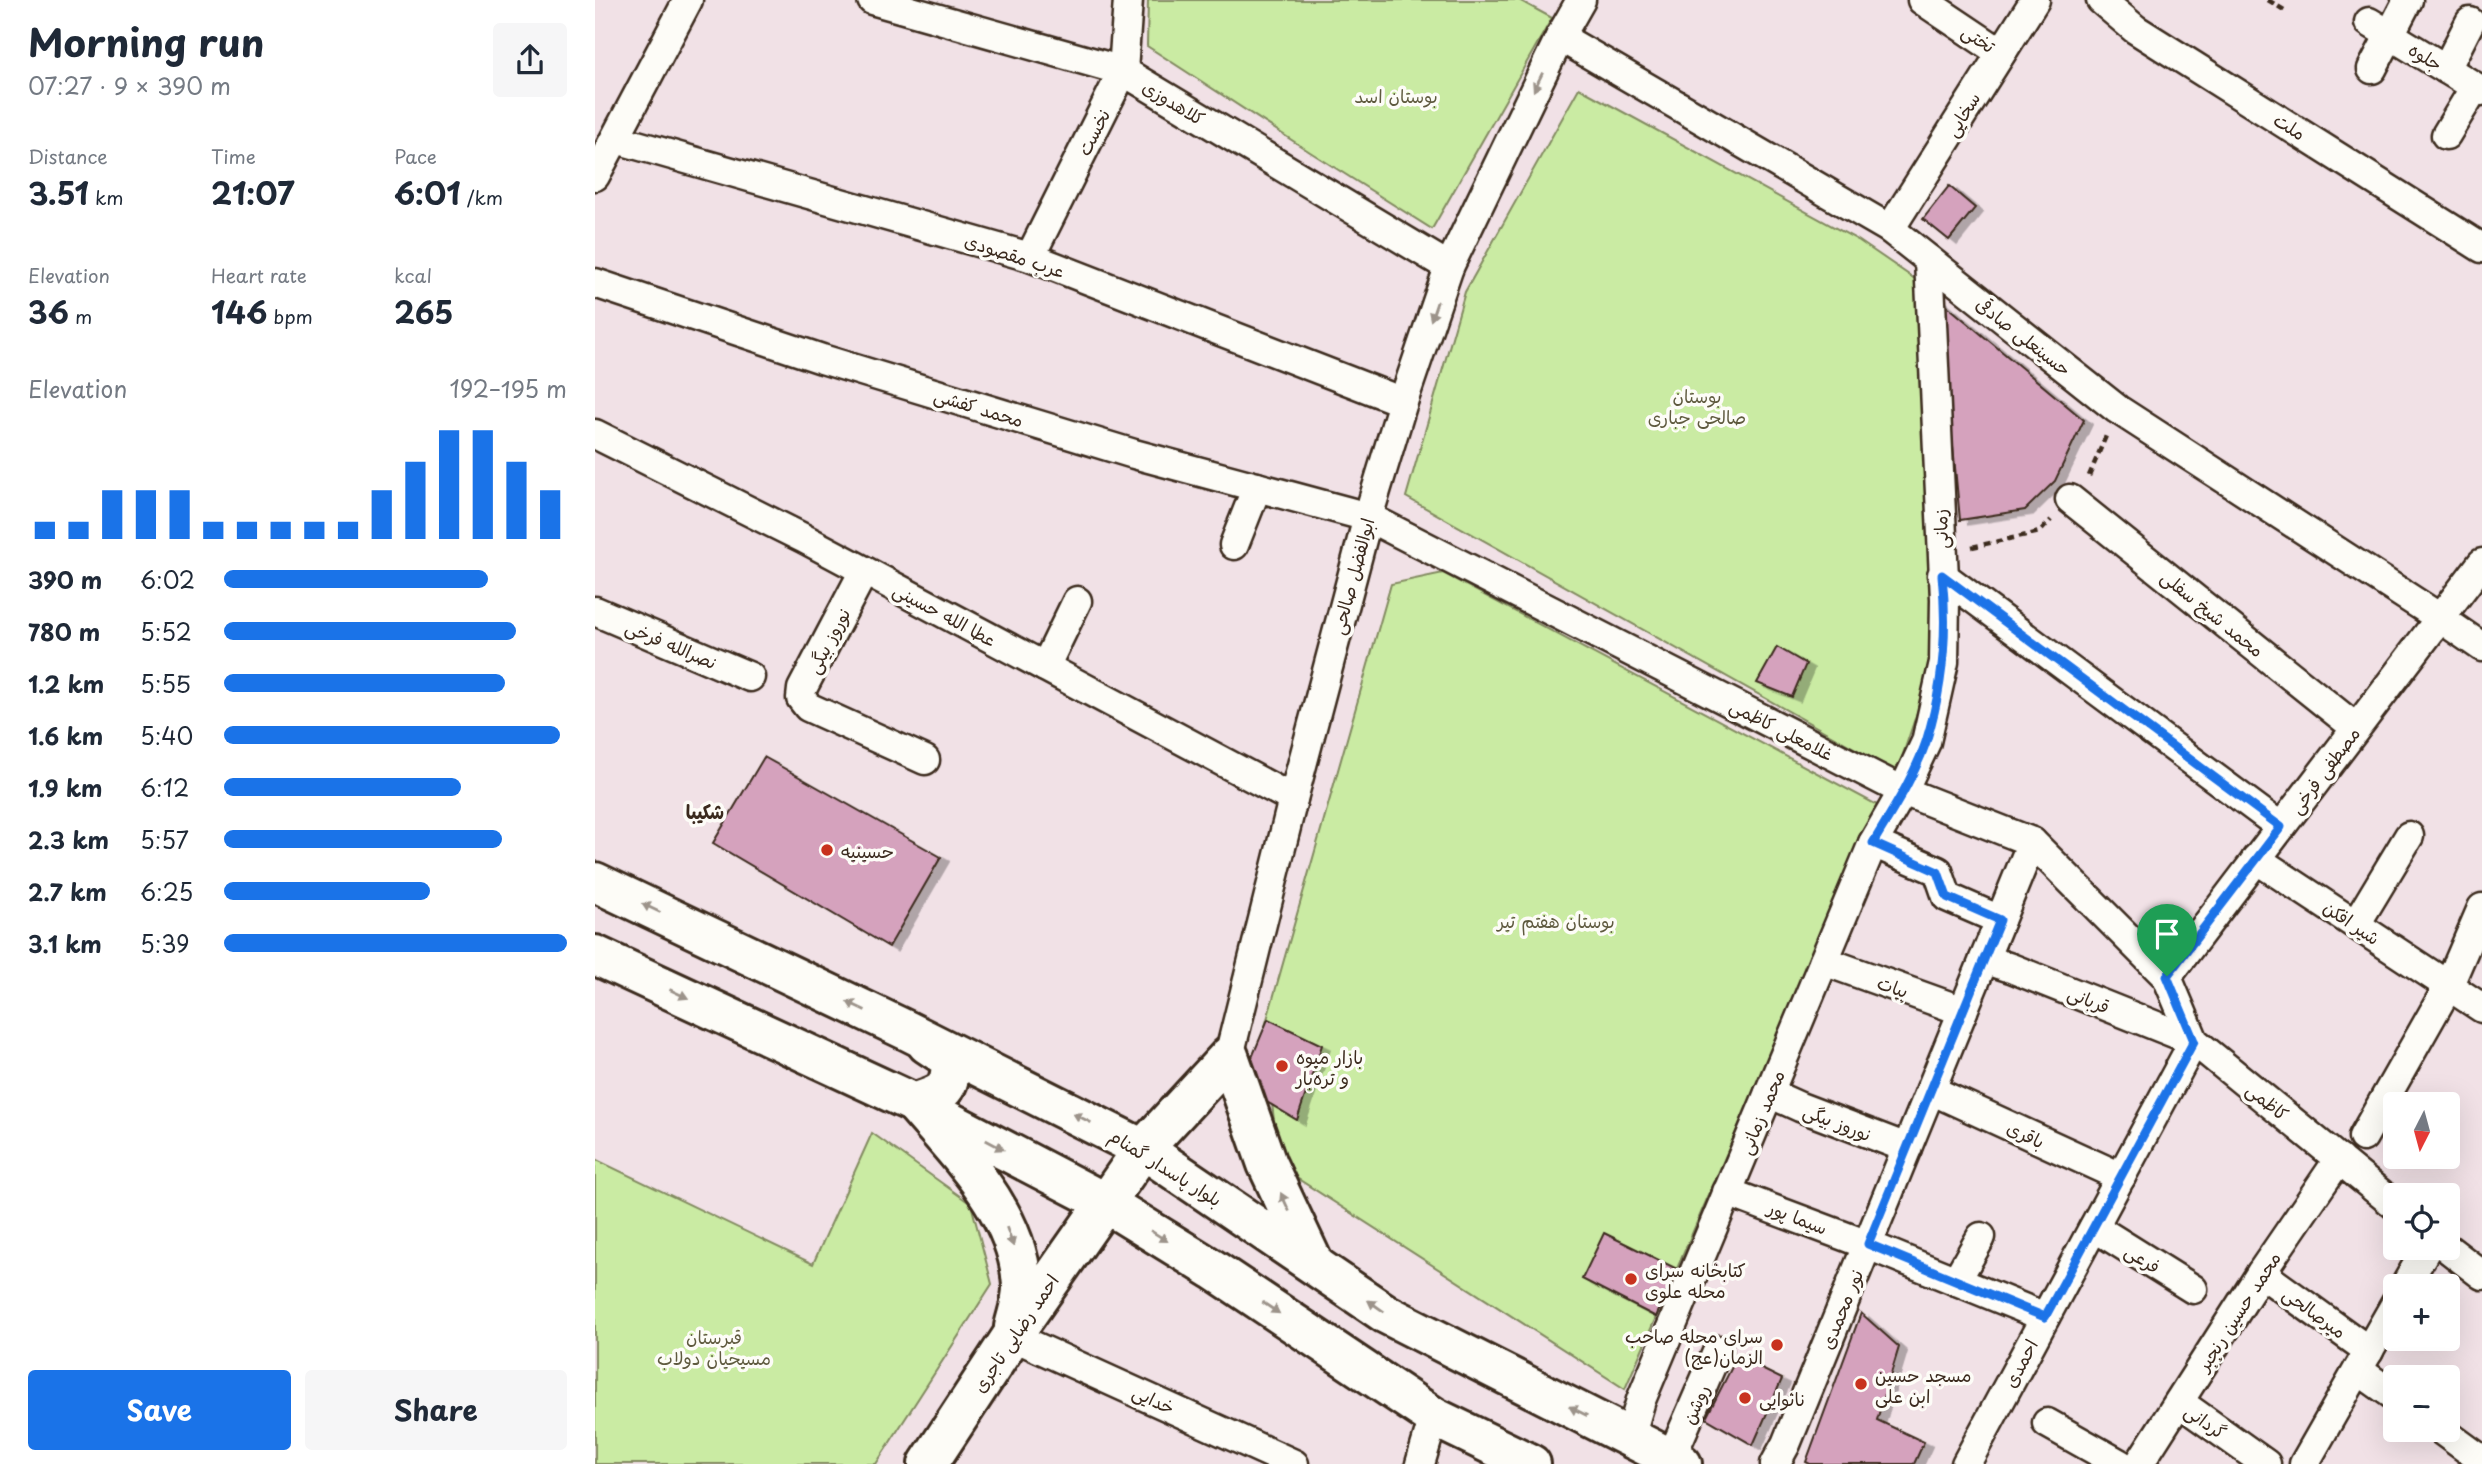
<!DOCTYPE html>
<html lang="en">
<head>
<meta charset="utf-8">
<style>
  :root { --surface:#fff; --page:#f6f6f7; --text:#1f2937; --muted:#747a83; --accent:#1a73e8 }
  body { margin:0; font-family:"Playpen Sans","Playpen Sans Arabic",sans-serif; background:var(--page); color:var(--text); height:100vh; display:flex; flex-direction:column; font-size:26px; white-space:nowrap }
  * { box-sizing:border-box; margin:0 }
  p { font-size:23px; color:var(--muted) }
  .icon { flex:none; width:38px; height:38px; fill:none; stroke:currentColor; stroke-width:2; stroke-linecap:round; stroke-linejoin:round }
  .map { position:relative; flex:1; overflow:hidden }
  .panel { display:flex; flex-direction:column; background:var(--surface); width:595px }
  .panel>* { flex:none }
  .needle { width:46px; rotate:186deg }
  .tools { position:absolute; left:1788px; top:1092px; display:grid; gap:14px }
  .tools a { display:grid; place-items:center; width:77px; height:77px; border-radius:7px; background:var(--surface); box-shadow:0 7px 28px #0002; font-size:35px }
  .pin { position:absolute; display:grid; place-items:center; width:60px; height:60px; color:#fff; margin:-72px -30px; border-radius:50% 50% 50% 0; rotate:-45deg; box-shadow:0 0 7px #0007 }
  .pin .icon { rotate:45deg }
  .round { display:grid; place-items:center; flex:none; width:74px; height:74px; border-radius:7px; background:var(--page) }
  .summary { display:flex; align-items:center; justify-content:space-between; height:119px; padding:0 28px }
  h1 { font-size:38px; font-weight:700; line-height:52px }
  .metrics { display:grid; grid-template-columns:repeat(3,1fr); gap:10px; height:119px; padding:7px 28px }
  .metrics div { display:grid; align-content:center }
  .metrics b { font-size:30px; font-weight:700 }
  .metrics small { font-size:19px; font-weight:400 }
  .metrics p { font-size:19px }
  .chart { height:196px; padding:14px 28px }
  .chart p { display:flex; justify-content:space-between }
  .chart svg { width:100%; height:126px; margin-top:7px; stroke:var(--accent); stroke-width:6 }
  .cta { display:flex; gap:14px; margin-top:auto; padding:14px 28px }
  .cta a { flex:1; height:80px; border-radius:7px; background:var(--accent); color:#fff; font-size:28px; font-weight:700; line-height:80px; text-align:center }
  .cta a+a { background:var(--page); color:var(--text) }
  ul { padding:0 28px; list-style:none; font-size:23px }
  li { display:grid; grid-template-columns:112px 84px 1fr; align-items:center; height:52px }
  li i { height:18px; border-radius:9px; background:var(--accent) }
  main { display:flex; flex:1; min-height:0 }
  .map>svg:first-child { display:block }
  .green { fill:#caeba3; stroke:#828a60; stroke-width:2 }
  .building { fill:#d5a2bd; stroke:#3b2a1e; stroke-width:2; filter:url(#shadow) }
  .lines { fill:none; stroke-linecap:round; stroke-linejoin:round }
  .street-casing { stroke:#3b2a1e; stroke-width:33 }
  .secondary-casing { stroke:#3b2a1e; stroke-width:44 }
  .path { stroke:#3b2a1e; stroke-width:4.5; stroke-dasharray:7 5; stroke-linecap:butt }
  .street { stroke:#fdfcf7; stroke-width:28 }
  .secondary { stroke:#fdfcf7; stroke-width:38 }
  .oneway { fill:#9c938a }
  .route-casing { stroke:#fff; stroke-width:14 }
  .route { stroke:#1a73e8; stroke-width:9 }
  .poi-dot { fill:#c8321e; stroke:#fdfcf7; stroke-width:2.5 }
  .labels { text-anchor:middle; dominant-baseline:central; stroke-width:7; stroke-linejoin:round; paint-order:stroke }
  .street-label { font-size:18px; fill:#3b2a1e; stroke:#fdfcf7 }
  .park-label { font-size:18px; fill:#5f5a3f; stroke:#fdfcf7 }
  .poi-label { font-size:18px; fill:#3b2a1e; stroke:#fdfcf7; text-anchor:start }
  .neighbourhood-label { font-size:19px; font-weight:bold; fill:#3b2a1e; stroke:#fdfcf7 }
</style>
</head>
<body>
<main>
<section class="panel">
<div class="summary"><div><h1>Morning run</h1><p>07:27 · 9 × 390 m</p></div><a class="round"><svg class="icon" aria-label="share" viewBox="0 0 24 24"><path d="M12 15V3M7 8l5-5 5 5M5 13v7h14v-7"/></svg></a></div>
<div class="metrics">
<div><p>Distance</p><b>3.51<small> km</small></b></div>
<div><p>Time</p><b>21:07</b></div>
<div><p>Pace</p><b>6:01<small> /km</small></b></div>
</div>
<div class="metrics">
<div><p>Elevation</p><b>36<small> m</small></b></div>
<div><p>Heart rate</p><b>146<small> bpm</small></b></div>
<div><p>kcal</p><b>265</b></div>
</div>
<div class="chart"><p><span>Elevation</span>192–195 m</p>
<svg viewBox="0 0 160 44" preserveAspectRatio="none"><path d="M5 44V38M15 44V38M25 44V27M35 44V27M45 44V27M55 44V38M65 44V38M75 44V38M85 44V38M95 44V38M105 44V27M115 44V17M125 44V6M135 44V6M145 44V17M155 44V27"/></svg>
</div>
<ul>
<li><b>390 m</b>6:02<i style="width:77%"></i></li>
<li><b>780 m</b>5:52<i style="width:85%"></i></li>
<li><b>1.2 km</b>5:55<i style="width:82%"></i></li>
<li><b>1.6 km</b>5:40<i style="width:98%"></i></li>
<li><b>1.9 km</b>6:12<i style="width:69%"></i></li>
<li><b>2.3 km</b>5:57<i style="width:81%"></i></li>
<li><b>2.7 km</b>6:25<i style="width:60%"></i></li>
<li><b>3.1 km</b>5:39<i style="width:100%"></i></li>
</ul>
<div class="cta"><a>Save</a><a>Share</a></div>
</section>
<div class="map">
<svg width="1887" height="1464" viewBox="0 0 1887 1464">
  <defs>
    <filter id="shadow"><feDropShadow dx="8" dy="4.5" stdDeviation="0" flood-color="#0004"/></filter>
  </defs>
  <rect width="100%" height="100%" fill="#f1e1e6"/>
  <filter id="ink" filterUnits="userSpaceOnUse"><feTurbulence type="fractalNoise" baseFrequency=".0143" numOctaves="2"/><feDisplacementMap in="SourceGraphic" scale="14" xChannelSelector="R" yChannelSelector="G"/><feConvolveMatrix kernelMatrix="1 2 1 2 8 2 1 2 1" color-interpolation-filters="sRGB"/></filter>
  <g filter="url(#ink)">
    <g class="green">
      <path d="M553,0H924L957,18L837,229L715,152L552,46Z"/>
      <path d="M984,88L1263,240L1330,286L1346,538L1337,668L1302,772L811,497L870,292Z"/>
      <path d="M848,573L1282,805L1030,1389L697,1175L680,1130L669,1030L796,584Z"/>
      <path d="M277,1133L376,1204L397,1284L281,1464H0V1159L218,1264Z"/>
    </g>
    <g class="building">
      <path d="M1354,186L1380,208L1354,240L1328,219Z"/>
      <path d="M1344,299L1489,420L1460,481L1430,510L1365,520Z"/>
      <path d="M1182,647L1211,664L1197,697L1162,683Z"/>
      <path d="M169,757L346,857L294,947L118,843Z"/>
      <path d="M673,1019L727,1045L702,1120L645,1086Z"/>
      <path d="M1009,1233L1082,1269L1061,1317L987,1279Z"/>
      <path d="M1266,1313L1304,1347L1282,1420L1329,1442L1319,1464H1215L1211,1462Z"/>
      <path d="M1142,1357L1187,1379L1158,1445L1111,1418Z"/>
    </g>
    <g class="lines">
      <g class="street-casing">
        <g id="street">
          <path d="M277,0L528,71L854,267"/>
          <path d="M1327,0L1406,53"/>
          <path d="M1506,0L1540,29L1887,248"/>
          <path d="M1774,22L1887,91"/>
          <path d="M965,37L1295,229L1522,409L1845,618L1887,647"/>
          <path d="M1777,69L1813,0"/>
          <path d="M1851,69L1875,22"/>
          <path d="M1851,135L1880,87"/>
          <path d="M21,139L435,257L808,402"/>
          <path d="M0,176L93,0"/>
          <path d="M1295,229L1440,0"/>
          <path d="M435,257L528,71L533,0"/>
          <path d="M0,283L227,359L539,454L773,517L1308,791L1437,842L1572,977L1599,1041L1801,1206"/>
          <path d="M0,434L208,538L698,799"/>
          <path d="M1475,499L1761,728"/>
          <path d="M639,545L662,487"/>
          <path d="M269,571L207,689L206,698L213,707L330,760"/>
          <path d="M1347,575L1686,827"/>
          <path d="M0,611L155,677"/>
          <path d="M450,667L482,601"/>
          <path d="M1278,843L1343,871L1352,897L1405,920"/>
          <path d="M1661,859L1887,1008"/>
          <path d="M1761,924L1814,836"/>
          <path d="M1229,961L1368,1011"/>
          <path d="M1572,977L1887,563"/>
          <path d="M634,1056L698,799L773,517L808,402L854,267L965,37L986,0"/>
          <path d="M1336,1090L1526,1177"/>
          <path d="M1174,1093L1205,1107L1312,1148"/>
          <path d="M1768,1137L1853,987L1887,908"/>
          <path d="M1132,1192L1273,1245L1450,1317"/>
          <path d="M1499,1227L1598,1289"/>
          <path d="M1852,1248L1887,1275"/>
          <path d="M1666,1273L1774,1351"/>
          <path d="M1361,1281L1386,1237"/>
          <path d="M1810,1286L1832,1248"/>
          <path d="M417,1336L699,1464"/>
          <path d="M1763,1370L1801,1397"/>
          <path d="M1584,1402L1671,1464"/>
          <path d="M1452,1423L1525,1464"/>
          <path d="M1846,1430L1887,1460"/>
          <path d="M1035,1437L1046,1400L1278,843L1308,791L1331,742L1349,662L1350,599L1334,260"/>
          <path d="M1076,1458L1123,1350"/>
          <path d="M825,1464L839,1417"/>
          <path d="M1180,1464L1191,1444L1437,842"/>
          <path d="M1371,1464L1599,1041L1416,968L1389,959"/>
          <path d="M1544,1464L1666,1273L1744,1159"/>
          <path d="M1709,1464L1801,1303"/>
        </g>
      </g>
      <g class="secondary-casing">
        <g id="secondary">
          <path d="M0,882L313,1031L548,1149L791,1314L1087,1464"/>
          <path d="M0,955L319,1103L509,1202L619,1270L839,1417L936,1464"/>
          <path d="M332,1044L356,1060C355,1093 347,1093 319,1103C363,1155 423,1212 427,1285C428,1298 422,1314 419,1327"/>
          <path d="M333,1464L417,1336L548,1149L634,1056L672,1164L719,1264"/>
        </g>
      </g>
      <g class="path">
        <path d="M1673,0L1689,10"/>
        <path d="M1494,476L1511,436"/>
        <path d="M1377,547L1445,532L1456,520"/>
      </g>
      <use href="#street" class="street"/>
      <use href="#secondary" class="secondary"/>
    </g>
    <defs><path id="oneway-solid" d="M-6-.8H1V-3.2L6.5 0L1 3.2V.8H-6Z" transform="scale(1.75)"/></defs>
    <g class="oneway">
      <use href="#oneway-solid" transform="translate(943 82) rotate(116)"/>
      <use href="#oneway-solid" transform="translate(839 311) rotate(109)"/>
      <use href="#oneway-solid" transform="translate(56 908) rotate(-154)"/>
      <use href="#oneway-solid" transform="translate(84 994) rotate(25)"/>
      <use href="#oneway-solid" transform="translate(261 1006) rotate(-154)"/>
      <use href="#oneway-solid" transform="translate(487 1118) rotate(-153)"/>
      <use href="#oneway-solid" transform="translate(400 1145) rotate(28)"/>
      <use href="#oneway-solid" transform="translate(690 1202) rotate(-115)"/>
      <use href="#oneway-solid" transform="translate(564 1236) rotate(32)"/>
      <use href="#oneway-solid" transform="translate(415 1237) rotate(70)"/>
      <use href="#oneway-solid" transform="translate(781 1306) rotate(-145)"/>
      <use href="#oneway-solid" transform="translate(676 1308) rotate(34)"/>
      <use href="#oneway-solid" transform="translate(983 1411) rotate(-153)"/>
    </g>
  </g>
  <g class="lines" filter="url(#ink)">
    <g class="route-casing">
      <path id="route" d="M1347,575L1686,827L1572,976L1599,1041L1450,1317L1273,1244L1405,920L1352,897L1343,872L1278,843C1297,811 1319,777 1331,742C1348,688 1353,631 1347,575Z"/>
    </g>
    <use href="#route" class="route"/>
  </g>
  <g class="poi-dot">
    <circle cx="232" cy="850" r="7"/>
    <circle cx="687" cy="1066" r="7"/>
    <circle cx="1036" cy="1279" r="7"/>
    <circle cx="1182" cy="1345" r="7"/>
    <circle cx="1266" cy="1384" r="7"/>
    <circle cx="1150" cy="1398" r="7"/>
  </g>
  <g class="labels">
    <g class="street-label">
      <text transform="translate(1384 38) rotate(34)">تختی</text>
      <text transform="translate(1831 56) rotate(32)">جلوه</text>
      <text transform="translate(579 102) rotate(31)">کلاهدوزی</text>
      <text transform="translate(1367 114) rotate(-58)">سخایی</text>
      <text transform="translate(1695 126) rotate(32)">ملت</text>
      <text transform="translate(498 132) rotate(-63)">نخست</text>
      <text transform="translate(420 255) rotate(18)">عرب مقصودی</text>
      <text transform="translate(1429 336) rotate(38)">حسینعلی صادقی</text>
      <text transform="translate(384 407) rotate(17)">محمد کفشی</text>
      <text transform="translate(1345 529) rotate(-92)">زمانی</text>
      <text transform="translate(757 576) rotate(-75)">ابوالفضل صالحی</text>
      <text transform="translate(1618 613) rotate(39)">محمد شیخ سفلی</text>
      <text transform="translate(350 614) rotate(28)">عطا الله حسینی</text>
      <text transform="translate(233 640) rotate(-62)">نوروز بیگی</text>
      <text transform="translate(77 644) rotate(23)">نصرالله فرخی</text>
      <text transform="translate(1187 729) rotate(27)">غلامعلی کاظمی</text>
      <text transform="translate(1729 770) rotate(-53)">مصطفی فرخی</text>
      <text transform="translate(1757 922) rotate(34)">شیر افکن</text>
      <text transform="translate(1298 986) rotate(19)">بیات</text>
      <text transform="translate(1494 999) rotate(22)">قربانی</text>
      <text transform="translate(1673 1101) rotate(39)">کاظمی</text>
      <text transform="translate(1166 1112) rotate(-67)">محمد زمانی</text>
      <text transform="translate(1243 1122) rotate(21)">نوروز بیگی</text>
      <text transform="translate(1431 1134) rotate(25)">باقری</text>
      <text transform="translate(571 1167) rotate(32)">بلوار پاسدار گمنام</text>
      <text transform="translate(1203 1217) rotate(21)">سیما پور</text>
      <text transform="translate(1548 1258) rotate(32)">فرعی</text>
      <text transform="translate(1246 1309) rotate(-68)">نور محمدی</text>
      <text transform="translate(1643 1311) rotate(-57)">محمد حسین رنجبر</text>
      <text transform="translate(1720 1312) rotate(36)">میرصالحی</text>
      <text transform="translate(420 1333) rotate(-56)">احمد رضایی تاجری</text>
      <text transform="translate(1425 1363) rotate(-62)">احمدی</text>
      <text transform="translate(559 1399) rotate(25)">خدایی</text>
      <text transform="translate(1100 1404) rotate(-66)">روشن</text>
      <text transform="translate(1611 1421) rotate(35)">گردانی</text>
    </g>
    <g class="park-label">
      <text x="801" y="95">بوستان اسد</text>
      <text x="1102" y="395">بوستان<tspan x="1102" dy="21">صالحی جباری</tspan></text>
      <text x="961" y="920">بوستان هفتم تیر</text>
      <text x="119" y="1336">قبرستان<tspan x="119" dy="21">مسیحیان دولاب</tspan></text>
    </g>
    <g class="poi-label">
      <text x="246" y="850">حسینیه</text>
      <text x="701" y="1056">بازار میوه<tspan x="701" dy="21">و تره‌بار</tspan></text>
      <text x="1050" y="1269">کتابخانه سرای<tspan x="1050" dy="21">محله علوی</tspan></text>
      <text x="1168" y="1335" text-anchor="end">سرای محله صاحب<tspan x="1168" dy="21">الزمان(عج)</tspan></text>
      <text x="1280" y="1374">مسجد حسین<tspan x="1280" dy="21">ابن علی</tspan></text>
      <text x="1164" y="1398">نانوایی</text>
    </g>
    <g class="neighbourhood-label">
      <text x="110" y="811">شکیبا</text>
    </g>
  </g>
</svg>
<div class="tools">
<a><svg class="needle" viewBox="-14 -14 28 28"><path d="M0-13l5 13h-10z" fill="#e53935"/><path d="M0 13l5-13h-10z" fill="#747a83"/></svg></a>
<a><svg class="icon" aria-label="locate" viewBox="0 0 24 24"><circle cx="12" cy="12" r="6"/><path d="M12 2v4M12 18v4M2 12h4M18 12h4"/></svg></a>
<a>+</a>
<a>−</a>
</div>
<div class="pin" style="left:1572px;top:976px;background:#1e9e55"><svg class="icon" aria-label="arrive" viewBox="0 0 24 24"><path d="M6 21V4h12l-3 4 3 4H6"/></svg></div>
</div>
</main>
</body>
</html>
